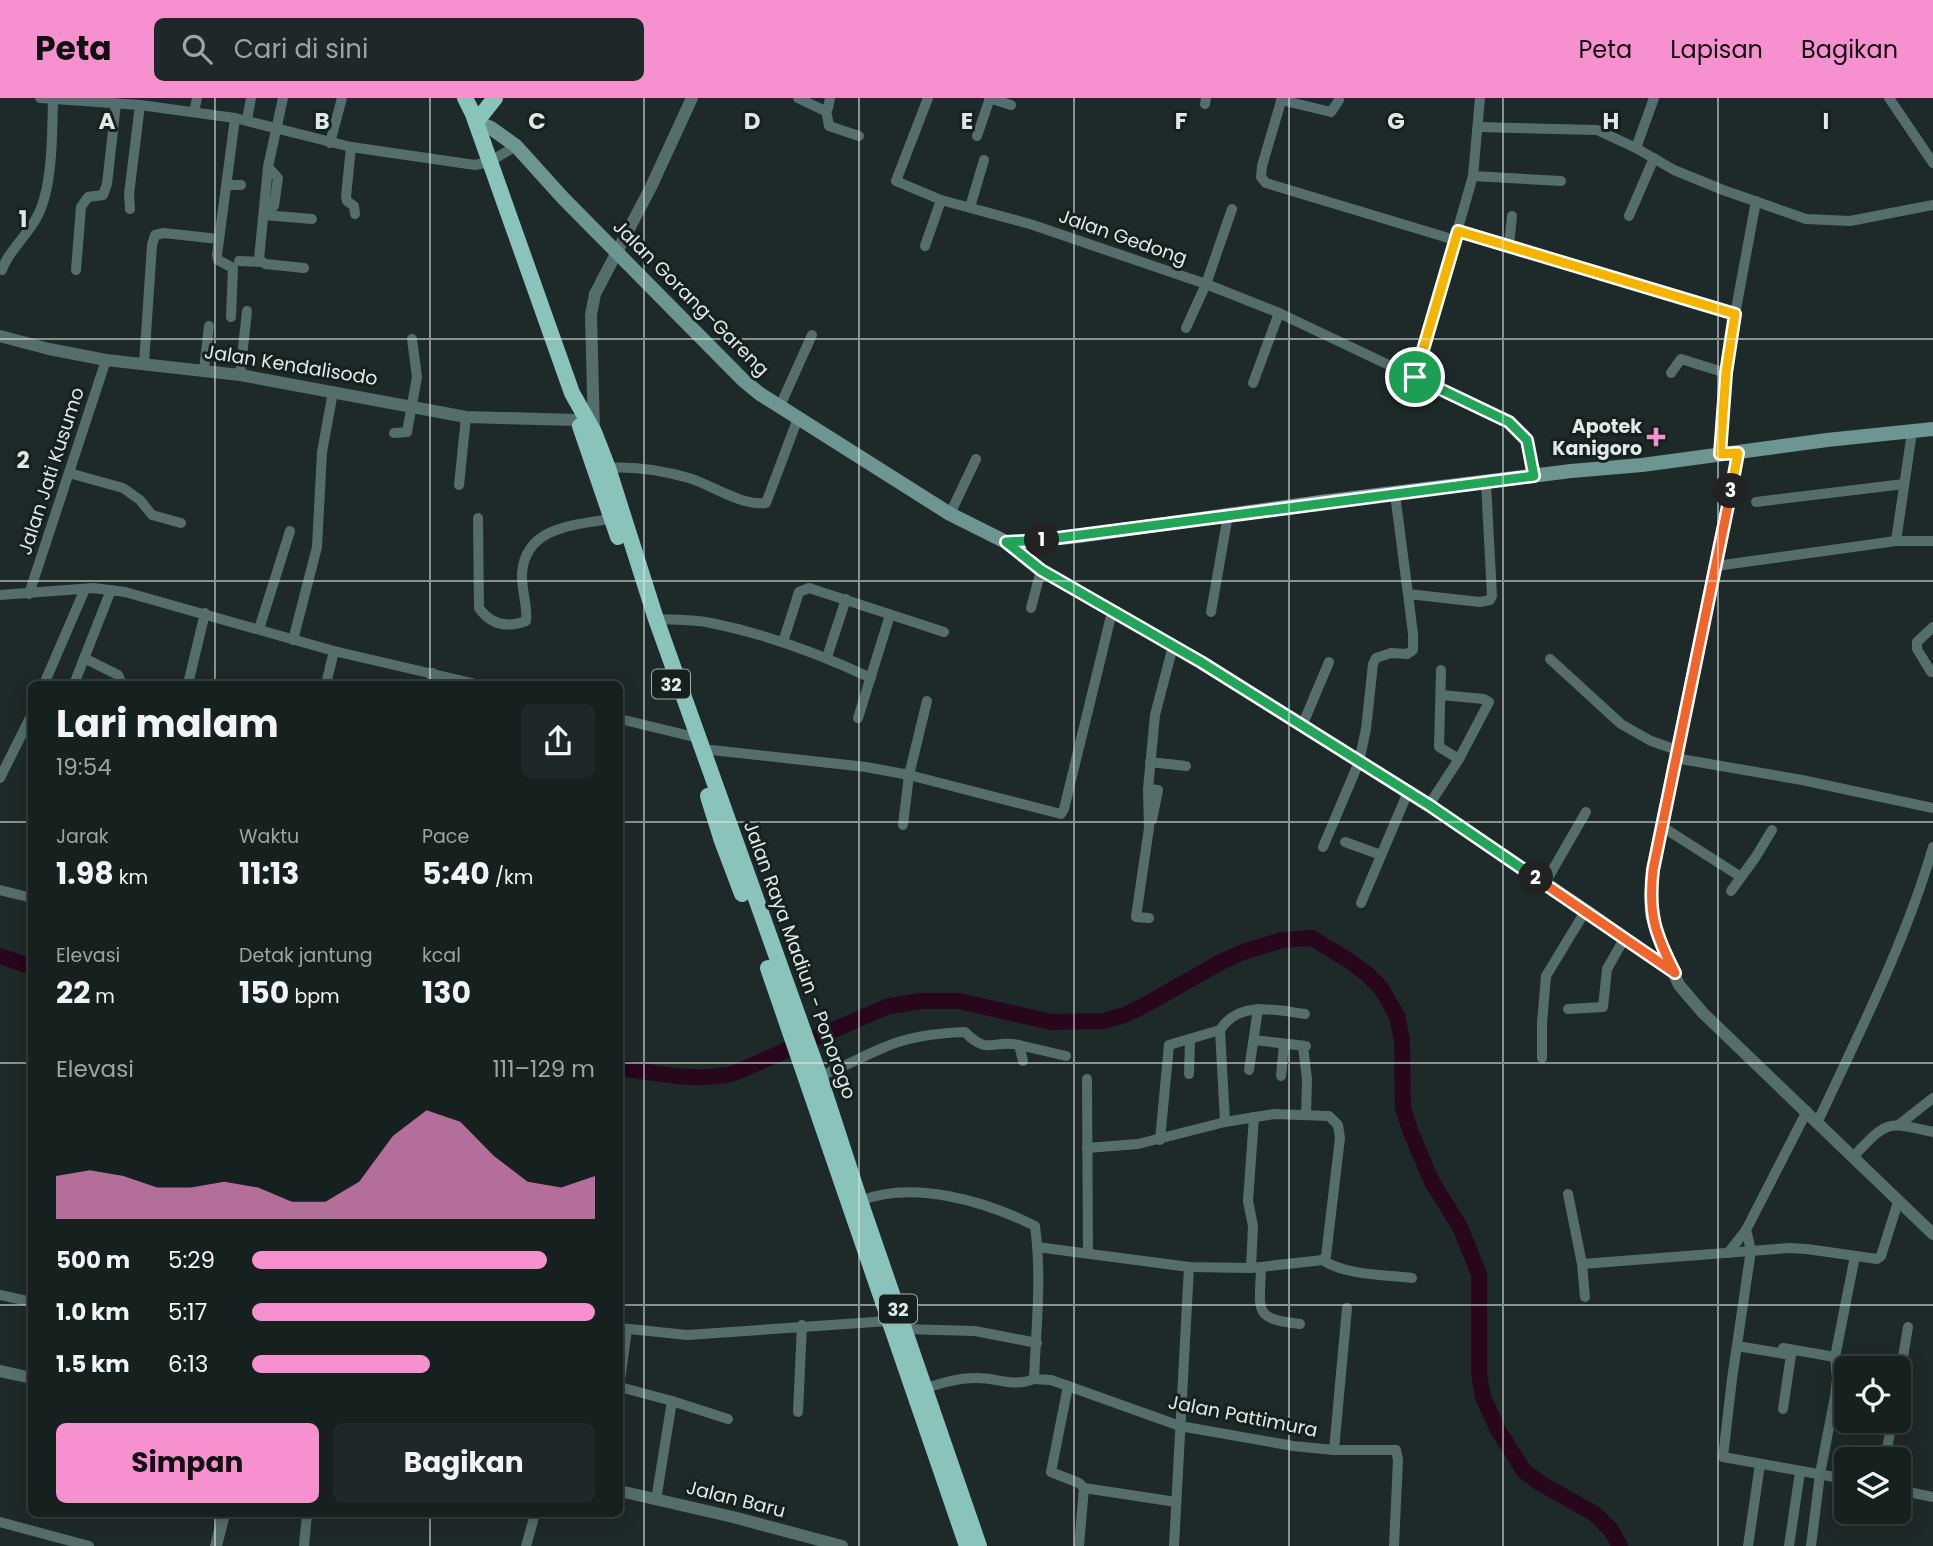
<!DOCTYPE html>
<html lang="id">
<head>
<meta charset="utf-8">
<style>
  :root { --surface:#16201f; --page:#1f2828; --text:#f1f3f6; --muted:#9ea3a4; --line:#353e3d; --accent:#f790ce }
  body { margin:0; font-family:Poppins,sans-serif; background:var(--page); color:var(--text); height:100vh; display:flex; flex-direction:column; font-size:26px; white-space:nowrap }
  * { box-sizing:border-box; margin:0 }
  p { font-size:23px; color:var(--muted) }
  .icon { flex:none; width:38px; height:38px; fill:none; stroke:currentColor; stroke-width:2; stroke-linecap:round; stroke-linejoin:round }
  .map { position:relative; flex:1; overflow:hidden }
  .drawer { position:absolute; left:28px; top:583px; width:595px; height:836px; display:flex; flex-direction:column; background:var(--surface); border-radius:10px; box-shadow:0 4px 18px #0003,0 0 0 2px var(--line) }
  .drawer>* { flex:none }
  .controls { position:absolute; left:1834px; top:1258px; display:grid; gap:14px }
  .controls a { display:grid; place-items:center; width:77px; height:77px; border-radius:10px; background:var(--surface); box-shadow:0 4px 18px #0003,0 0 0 2px var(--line); font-size:35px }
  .pin { position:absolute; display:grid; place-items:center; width:60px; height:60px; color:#fff; margin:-30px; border:4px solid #fff; border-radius:50%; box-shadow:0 2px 7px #0007 }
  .km { position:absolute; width:35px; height:35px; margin:-18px; border-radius:50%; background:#222; color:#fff; font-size:19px; line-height:35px; text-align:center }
  .round { display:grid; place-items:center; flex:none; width:74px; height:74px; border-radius:10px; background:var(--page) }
  .summary { display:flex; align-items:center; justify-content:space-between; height:119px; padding:0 28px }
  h1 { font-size:38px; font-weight:700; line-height:52px }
  .metrics { display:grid; grid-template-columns:repeat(3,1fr); gap:10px; height:119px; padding:7px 28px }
  .metrics div { display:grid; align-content:center }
  .metrics b { font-size:30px; font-weight:700 }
  .metrics small { font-size:19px; font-weight:400 }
  .metrics p { font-size:19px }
  .chart { height:196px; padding:14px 28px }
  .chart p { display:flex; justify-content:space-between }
  .chart svg { width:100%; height:126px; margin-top:7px; fill:var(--accent); opacity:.7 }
  .button { display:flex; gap:14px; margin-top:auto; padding:14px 28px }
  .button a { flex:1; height:80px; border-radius:10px; background:var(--accent); color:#111; font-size:28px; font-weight:700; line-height:80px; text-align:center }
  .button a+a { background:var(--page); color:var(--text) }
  ul { padding:0 28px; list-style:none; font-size:23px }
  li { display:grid; grid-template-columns:112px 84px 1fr; align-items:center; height:52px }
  li i { height:18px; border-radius:9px; background:var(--accent) }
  header { display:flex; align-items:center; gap:42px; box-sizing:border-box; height:98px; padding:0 35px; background:var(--accent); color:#111 }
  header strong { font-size:33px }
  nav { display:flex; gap:38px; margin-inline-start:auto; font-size:24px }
  .search { width:490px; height:63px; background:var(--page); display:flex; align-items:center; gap:18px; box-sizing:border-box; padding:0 24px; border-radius:10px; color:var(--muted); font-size:26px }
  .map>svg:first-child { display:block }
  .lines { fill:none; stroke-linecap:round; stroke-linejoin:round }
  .river { stroke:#28061c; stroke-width:16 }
  .minor { stroke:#566e6b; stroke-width:10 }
  .tertiary { stroke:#566e6b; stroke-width:12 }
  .secondary { stroke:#6e9691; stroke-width:14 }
  .trunk { stroke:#8ac3bc; stroke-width:16 }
  .split-1-casing { stroke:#fff; stroke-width:14 }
  .split-2-casing { stroke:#fff; stroke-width:14 }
  .split-3-casing { stroke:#fff; stroke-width:14 }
  .split-4-casing { stroke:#fff; stroke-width:14 }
  .split-1 { stroke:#22a559; stroke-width:9 }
  .split-2 { stroke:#22a559; stroke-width:9 }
  .split-3 { stroke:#f0652b; stroke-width:9 }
  .split-4 { stroke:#f5b400; stroke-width:9 }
  .grid { fill:none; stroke:#e0e9e7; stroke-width:2; stroke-opacity:0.55 }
  .poi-dot { fill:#f790ce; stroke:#14211f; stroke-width:2.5 }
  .labels { text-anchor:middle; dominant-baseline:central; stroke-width:6; stroke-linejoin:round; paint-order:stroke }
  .shield { fill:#14211f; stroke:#a3adab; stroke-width:2 }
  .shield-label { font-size:18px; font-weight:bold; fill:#e0e9e7 }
  .street-label { font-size:19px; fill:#e0e9e7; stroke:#14211f }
  .poi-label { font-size:19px; font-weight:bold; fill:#e0e9e7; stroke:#14211f; text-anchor:end }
  .grid-label { font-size:23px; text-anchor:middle; font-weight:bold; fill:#e0e9e7; stroke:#14211f; stroke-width:6; stroke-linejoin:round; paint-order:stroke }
</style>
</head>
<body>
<header>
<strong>Peta</strong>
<div class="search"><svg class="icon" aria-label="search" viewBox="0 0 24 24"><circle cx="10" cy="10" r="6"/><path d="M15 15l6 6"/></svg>Cari di sini</div>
<nav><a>Peta</a><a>Lapisan</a><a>Bagikan</a></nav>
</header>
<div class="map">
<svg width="1933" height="1448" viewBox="0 0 1933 1448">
  <rect width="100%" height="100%" fill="#1e2a29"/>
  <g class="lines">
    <g class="river">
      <path d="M0,858L32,869"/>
      <path d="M620,970C659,975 691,984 732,976L886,909L921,903H959L1051,924L1103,923L1125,917L1145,907L1221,864L1243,854L1282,842L1312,840L1351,864L1367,876L1381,890L1397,918L1402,942L1403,1010L1410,1032L1432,1084L1460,1129L1479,1176V1276L1483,1299L1498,1332L1524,1373L1540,1385L1595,1416L1611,1432L1620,1448"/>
    </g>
    <g class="minor">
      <path d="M40,0L140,7L235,20L351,49L475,67L489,64L516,48"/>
      <path d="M283,0L268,69L259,161L265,166L304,170"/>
      <path d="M798,0L823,12L828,10L830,0"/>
      <path d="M928,0L896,83L941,102L1030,126L1206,186L1279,215L1509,324L1526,342L1534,378"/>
      <path d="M989,0L1011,7"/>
      <path d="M1282,0L1262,68L1261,79L1266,85L1455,142"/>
      <path d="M1889,0L1933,65"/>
      <path d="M1281,2L1331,14L1339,2"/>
      <path d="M1205,6L1206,0"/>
      <path d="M826,12L829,28L859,38"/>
      <path d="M194,14L197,0"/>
      <path d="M247,22L251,0"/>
      <path d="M1479,29L1597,32L1636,50L1674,72L1723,92L1806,121L1850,123L1933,107"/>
      <path d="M977,38L990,0"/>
      <path d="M330,45L342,0"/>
      <path d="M351,49L346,99L347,103L354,108L355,116"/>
      <path d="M1636,50L1654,0"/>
      <path d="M1473,78L1561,83"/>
      <path d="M227,87H241"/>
      <path d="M970,109L984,62"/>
      <path d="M130,111L129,96L140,7"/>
      <path d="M264,112L274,108L278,80L268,69"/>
      <path d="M264,117L312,121"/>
      <path d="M1629,118L1654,60"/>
      <path d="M1458,133L1735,216"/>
      <path d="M1509,147L1512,118"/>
      <path d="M925,148L941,102"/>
      <path d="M239,163L261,164"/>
      <path d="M2,172C8,153 29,136 38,117C53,87 52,35 53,2"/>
      <path d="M76,172L81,109L88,99L103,97L107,86L116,6"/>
      <path d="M231,219L233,170L218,162L217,157L235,20"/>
      <path d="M1186,230L1206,186L1232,111"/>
      <path d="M144,266L152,147L155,137L164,135L218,141"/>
      <path d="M204,271L209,228"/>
      <path d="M1671,275L1681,261L1726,275"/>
      <path d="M240,277L247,213"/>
      <path d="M1415,279L1473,78L1480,0"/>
      <path d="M1253,285L1279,215"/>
      <path d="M780,308L812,237"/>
      <path d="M394,335L407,334L417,279L412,241"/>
      <path d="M1720,356L1729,249L1756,103"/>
      <path d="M608,370C633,368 664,373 689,380C712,387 741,408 766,405L798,320"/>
      <path d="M69,375L123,390L140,402L152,417L181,425"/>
      <path d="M459,387L466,319"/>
      <path d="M1395,396L1408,496"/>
      <path d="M1756,404L1904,386"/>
      <path d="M950,416L976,361"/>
      <path d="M478,420L479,510C491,527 507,530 526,523C528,508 521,491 522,475C526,426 579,427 616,420"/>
      <path d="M1896,443L1912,334"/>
      <path d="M1716,468L1896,443H1933"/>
      <path d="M29,496L106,262"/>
      <path d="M0,497L93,490L125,494L334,553L476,586"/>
      <path d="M1031,510L1041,472"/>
      <path d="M1211,514L1228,417"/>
      <path d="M656,521C674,522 693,521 711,525C766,536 820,556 871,580"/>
      <path d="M259,531L290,433"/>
      <path d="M293,542L317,449L322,354L333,294"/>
      <path d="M783,544L799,494L809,490L944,534"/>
      <path d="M827,559L846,501"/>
      <path d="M84,560L118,577L122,586"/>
      <path d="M1550,561L1621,626L1651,643L1677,652"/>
      <path d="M1441,572L1439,649L1459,661"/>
      <path d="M1931,574L1917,551V544L1933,529"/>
      <path d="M44,586L85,491"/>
      <path d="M74,586L111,492"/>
      <path d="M188,586L205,515"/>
      <path d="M326,586L334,553"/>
      <path d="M431,586L433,575"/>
      <path d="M858,620L890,517"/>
      <path d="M620,621L690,638"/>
      <path d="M1302,628L1329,564"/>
      <path d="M702,651L866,669L909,677L1061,716L1064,711L1112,514"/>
      <path d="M1675,660L1802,682L1933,710"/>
      <path d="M1150,664L1186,668"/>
      <path d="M0,680L32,616"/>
      <path d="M1148,691L1158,692L1152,722"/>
      <path d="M1429,707L1459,661L1489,604L1484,601L1441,597"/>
      <path d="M903,727L909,677L927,603"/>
      <path d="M1661,728L1741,779"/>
      <path d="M1345,744L1381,757"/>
      <path d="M1323,749L1359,664L1366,631L1373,566L1376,560L1391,555L1407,556L1413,552V536L1408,496L1480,504L1490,502L1492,498L1486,385"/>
      <path d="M1545,785L1586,714"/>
      <path d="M0,792L32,800"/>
      <path d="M1731,793L1755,760L1772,732"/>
      <path d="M1361,805L1408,694"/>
      <path d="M1149,820L1136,819L1149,730L1148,691L1155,617L1173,548"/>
      <path d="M1568,911L1603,909L1607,871L1624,841"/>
      <path d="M1254,942L1306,948"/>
      <path d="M1019,947L1066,958"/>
      <path d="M1303,948L1307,981L1306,1017"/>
      <path d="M1542,960V925L1546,878L1586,812"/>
      <path d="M1249,972L1258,911"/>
      <path d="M1189,976L1190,942"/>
      <path d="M820,978C842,970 863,958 885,949C910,938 937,935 965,934C988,958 992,941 1019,947L1023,963"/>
      <path d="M1281,978L1284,946"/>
      <path d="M1087,981L1088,1155"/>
      <path d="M1807,1013L1746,1132L1751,1152L1732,1281L1723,1359L1846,1381"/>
      <path d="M1818,1023C1860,933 1905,845 1933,749"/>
      <path d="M1225,1024L1220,932C1239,902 1275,912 1305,916"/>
      <path d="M1900,1026L1933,1000"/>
      <path d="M1160,1042L1169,947L1220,932"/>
      <path d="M1087,1050L1138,1046L1225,1024L1274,1016L1329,1018L1338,1027L1340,1040L1326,1158L1323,1162"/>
      <path d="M1854,1058C1887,1023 1886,1023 1933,1034"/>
      <path d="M1568,1096L1582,1166L1585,1199"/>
      <path d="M860,1103C914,1082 985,1103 1035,1128C1042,1179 1036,1231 1034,1281L1051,1282L1068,1288L1180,1328L1293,1348L1334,1352H1396L1398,1362L1394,1448"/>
      <path d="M1037,1149L1189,1169L1251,1170L1323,1162"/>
      <path d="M1728,1155L1746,1132"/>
      <path d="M1323,1162C1343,1177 1387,1177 1412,1180"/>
      <path d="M1582,1166L1789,1150L1807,1151L1877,1161L1881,1158L1898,1104"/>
      <path d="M1261,1169C1260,1213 1252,1221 1300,1226"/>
      <path d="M1251,1170L1253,1128L1248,1103L1254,1019"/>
      <path d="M0,1197L32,1204"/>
      <path d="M620,1230L687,1237L889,1223"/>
      <path d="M902,1231L975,1233L1037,1245"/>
      <path d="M1737,1248L1791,1257L1783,1311"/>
      <path d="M1783,1250L1835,1259"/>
      <path d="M620,1283L627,1231"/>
      <path d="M1899,1283L1908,1229"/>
      <path d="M1068,1288L1051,1374L1079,1385L1084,1390L1079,1448"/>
      <path d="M620,1289L672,1303L656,1402"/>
      <path d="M926,1290C942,1285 958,1280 975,1280C996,1279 1013,1290 1034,1281"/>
      <path d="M672,1303L728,1321"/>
      <path d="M798,1314L802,1227"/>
      <path d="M1334,1352L1347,1210"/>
      <path d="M1885,1362L1892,1323"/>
      <path d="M1084,1390L1176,1404"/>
      <path d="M1899,1392L1933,1399"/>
      <path d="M0,1424L89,1448"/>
      <path d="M304,1448L307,1416"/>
      <path d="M526,1448L535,1416"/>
      <path d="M1174,1448L1189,1169"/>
      <path d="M1748,1448L1760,1366"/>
      <path d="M1789,1448L1800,1374"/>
      <path d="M1811,1448L1820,1376L1835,1298L1837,1280L1835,1259L1855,1158"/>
    </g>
    <g class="tertiary">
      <path d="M0,238L49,251L106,262L240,277L466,319L578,322"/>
      <path d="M594,333L591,217L595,196L651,89L692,0"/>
      <path d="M1738,355L1652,772L1650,798L1651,817L1661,847L1679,887L1703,915L1933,1136"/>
      <path d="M1006,444L1041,472L1183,553L1429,707L1586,812L1673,874"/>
      <path d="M0,1273L32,1280"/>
      <path d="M620,1393L733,1419L842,1448"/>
      <path d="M216,1448L224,1416"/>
    </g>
    <path class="secondary" d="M476,24L491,30L516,48L563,100L743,282L760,296L950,416L1006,444L1013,445L1079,438L1321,404L1571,373L1642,367L1827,342L1933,331"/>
    <g class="trunk">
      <path d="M465,0L473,16L572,295L594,334L608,370L656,521L818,974L860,1103L979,1448"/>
      <path d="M476,24L495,0"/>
      <path d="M580,328L618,439"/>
      <path d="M708,698L722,743L742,796"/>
      <path d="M768,870L967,1448"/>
    </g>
  </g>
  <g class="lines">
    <g class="split-1-casing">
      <path id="split-1" d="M1042,442L1534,378L1527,342L1509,324L1415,279"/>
    </g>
    <g class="split-2-casing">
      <path id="split-2" d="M1042,442L1006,444L1041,472L1201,564L1429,707L1536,780"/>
    </g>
    <g class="split-3-casing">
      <path id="split-3" d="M1536,780L1675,875C1655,836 1648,816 1653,772L1731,393"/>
    </g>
    <g class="split-4-casing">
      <path id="split-4" d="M1415,279L1458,133L1735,216L1726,275L1720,356L1738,355L1731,393"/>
    </g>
    <use href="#split-1" class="split-1"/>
    <use href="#split-2" class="split-2"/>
    <use href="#split-3" class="split-3"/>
    <use href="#split-4" class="split-4"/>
  </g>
  <path class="grid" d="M215,0V586M430,0V586M644,0V1448M859,0V1448M1074,0V1448M1289,0V1448M1503,0V1448M1718,0V1448M0,241H1933M0,483H1933M0,724H32M620,724H1933M0,965H32M620,965H1933M0,1207H32M620,1207H1933M215,1416V1448M430,1416V1448"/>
  <path class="poi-dot" d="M1652.5 328.5h7v7h7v7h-7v7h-7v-7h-7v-7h7z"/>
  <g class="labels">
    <g class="shield">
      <rect x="652" y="571.5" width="38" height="29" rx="5"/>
      <rect x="879" y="1196.5" width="38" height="29" rx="5"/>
    </g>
    <g class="shield-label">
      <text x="671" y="586">32</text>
      <text x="898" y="1211">32</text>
    </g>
    <g class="street-label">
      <text transform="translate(1123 139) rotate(19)">Jalan Gedong</text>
      <text transform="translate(691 200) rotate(45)">Jalan Gorang-Gareng</text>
      <text transform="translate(291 267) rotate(9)">Jalan Kendalisodo</text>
      <text transform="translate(51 373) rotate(-72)">Jalan Jati Kusumo</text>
      <text transform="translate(800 862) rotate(70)">Jalan Raya Madiun - Ponorogo</text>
      <text transform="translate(1243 1318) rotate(11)">Jalan Pattimura</text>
      <text transform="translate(736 1401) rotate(14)">Jalan Baru</text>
    </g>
    <g class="poi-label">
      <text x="1642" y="328">Apotek<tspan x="1642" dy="22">Kanigoro</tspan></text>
    </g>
  </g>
  <g class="grid-label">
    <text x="107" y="31">A</text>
    <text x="322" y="31">B</text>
    <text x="537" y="31">C</text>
    <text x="752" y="31">D</text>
    <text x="967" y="31">E</text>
    <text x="1181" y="31">F</text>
    <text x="1396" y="31">G</text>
    <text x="1611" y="31">H</text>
    <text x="1826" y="31">I</text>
    <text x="23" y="129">1</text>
    <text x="23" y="370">2</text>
  </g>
</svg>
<div class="controls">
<a><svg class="icon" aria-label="locate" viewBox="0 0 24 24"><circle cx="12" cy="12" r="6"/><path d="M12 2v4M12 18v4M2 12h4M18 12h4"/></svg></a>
<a><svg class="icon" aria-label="layers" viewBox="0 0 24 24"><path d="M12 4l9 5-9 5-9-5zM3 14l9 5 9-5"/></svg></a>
</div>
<div class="pin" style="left:1415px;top:279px;background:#1e9e55"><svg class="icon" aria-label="arrive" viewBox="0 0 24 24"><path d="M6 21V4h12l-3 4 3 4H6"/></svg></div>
<b class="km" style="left:1042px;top:442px">1</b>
<b class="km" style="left:1536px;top:780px">2</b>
<b class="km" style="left:1731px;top:393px">3</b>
<section class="drawer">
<div class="summary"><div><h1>Lari malam</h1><p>19:54</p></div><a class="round"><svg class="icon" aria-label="share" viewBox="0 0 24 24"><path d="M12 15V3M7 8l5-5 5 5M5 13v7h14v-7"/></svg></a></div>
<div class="metrics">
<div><p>Jarak</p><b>1.98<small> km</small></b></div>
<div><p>Waktu</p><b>11:13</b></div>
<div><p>Pace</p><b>5:40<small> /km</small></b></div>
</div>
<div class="metrics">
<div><p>Elevasi</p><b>22<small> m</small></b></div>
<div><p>Detak jantung</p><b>150<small> bpm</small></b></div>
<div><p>kcal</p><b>130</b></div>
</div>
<div class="chart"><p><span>Elevasi</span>111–129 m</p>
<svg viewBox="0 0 160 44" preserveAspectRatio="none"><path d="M0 44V29L10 27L20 29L30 33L40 33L50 31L60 33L70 38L80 38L90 31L100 15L110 6L120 10L130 22L140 31L150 33L160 29V44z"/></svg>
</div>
<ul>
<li><b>500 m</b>5:29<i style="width:86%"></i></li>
<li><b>1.0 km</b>5:17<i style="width:100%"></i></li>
<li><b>1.5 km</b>6:13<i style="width:52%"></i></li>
</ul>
<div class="button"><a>Simpan</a><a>Bagikan</a></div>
</section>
</div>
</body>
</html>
